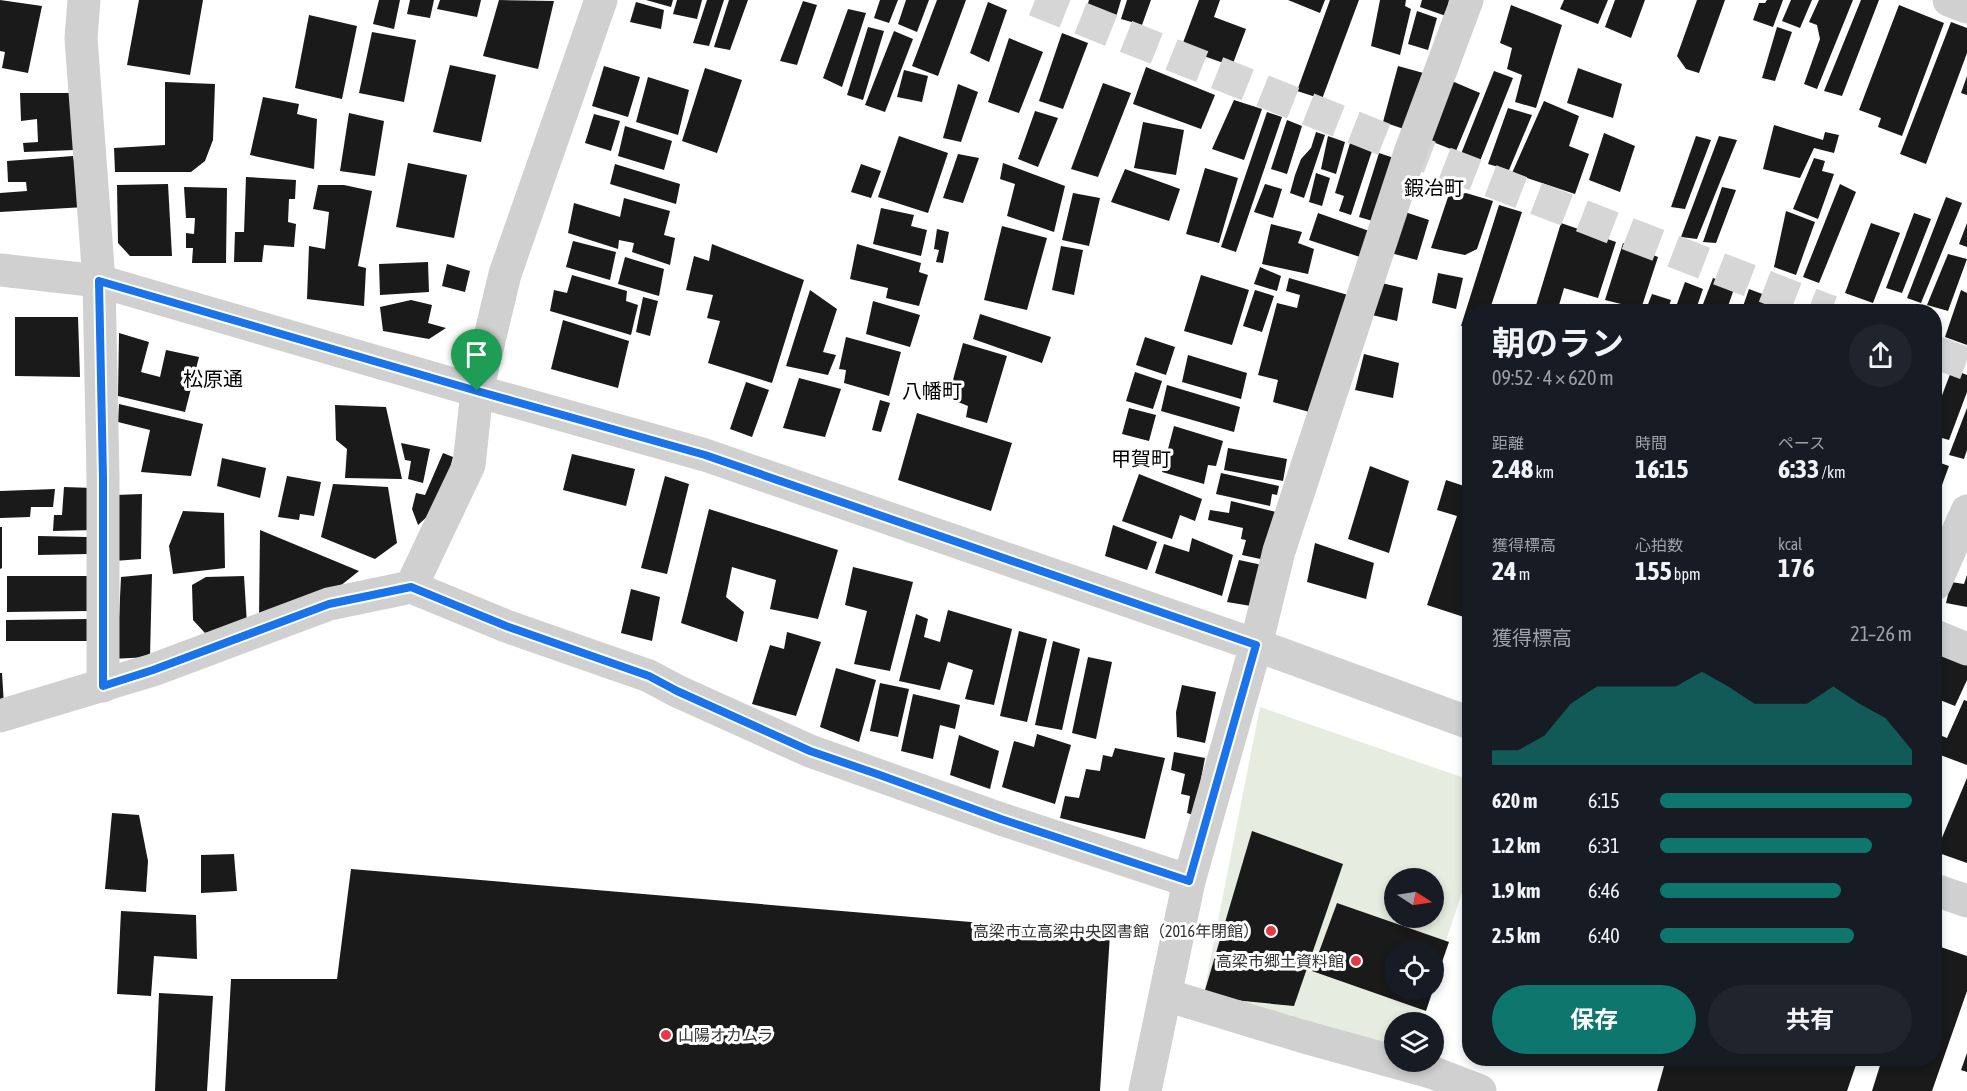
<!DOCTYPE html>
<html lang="ja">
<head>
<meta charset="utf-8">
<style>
  :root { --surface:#171b24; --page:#20242c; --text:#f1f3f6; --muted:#9ea1a6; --accent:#0f766e }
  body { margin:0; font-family:"Asap Condensed","Noto Sans JP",sans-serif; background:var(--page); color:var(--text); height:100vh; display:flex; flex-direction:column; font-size:22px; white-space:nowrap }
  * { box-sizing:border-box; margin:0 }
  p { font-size:20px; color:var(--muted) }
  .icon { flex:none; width:33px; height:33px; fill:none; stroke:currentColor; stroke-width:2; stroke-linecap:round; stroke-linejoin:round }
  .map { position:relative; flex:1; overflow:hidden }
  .drawer { position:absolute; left:1462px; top:304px; width:480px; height:762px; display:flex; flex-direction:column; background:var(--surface); border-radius:24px; box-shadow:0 3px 9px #0003 }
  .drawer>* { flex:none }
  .needle { width:39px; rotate:102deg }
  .controls { position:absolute; left:1384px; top:868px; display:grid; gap:12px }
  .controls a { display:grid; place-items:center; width:60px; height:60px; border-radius:50%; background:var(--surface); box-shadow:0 3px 9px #0003; font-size:30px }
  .pin { position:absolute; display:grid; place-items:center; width:51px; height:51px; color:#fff; margin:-62px -26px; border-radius:50% 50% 50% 0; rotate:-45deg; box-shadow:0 0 6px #0007 }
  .pin .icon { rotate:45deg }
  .round { display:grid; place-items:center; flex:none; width:63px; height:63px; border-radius:32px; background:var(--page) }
  .headline { display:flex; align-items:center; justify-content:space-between; height:102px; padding:0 30px }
  h1 { font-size:33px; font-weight:700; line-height:45px }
  .stats { display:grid; grid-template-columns:repeat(3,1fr); gap:9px; height:102px; padding:6px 30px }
  .stats div { display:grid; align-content:center }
  .stats b { font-size:26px; font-weight:700 }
  .stats small { font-size:16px; font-weight:400 }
  .stats p { font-size:16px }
  .chart { height:168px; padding:12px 30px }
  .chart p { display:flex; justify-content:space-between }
  .chart svg { width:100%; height:108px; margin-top:6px; fill:var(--accent); opacity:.7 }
  .primary-button { display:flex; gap:12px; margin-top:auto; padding:12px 30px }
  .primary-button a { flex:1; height:69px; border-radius:36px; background:var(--accent); color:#fff; font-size:24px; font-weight:700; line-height:69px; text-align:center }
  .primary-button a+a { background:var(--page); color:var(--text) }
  ul { padding:0 30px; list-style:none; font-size:20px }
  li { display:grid; grid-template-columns:96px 72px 1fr; align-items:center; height:45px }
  li i { height:15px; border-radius:8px; background:var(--accent) }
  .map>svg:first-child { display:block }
  .green { fill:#e6ecdf; fill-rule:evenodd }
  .building { fill:#1a1a1a }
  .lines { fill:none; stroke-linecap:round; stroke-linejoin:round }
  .minor-tunnel { stroke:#d6d6d6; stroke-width:33; stroke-dasharray:33 16; stroke-linecap:butt }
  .minor { stroke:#d0d0d0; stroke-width:33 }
  .route-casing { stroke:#fff; stroke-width:12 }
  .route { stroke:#1a73e8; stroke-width:8 }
  .poi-dot { fill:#e63946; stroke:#fff; stroke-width:2 }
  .labels { text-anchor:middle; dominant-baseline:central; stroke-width:6; stroke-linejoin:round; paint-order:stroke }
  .poi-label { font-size:16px; fill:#333; stroke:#fff; text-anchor:end }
  .quarter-label { font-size:20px; fill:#000; stroke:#fff }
</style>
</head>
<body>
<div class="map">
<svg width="1967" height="1091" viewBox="0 0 1967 1091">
  <rect width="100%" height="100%" fill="#fff"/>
  <path class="green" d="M1260,707L1470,780V869L1434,976V951H1395V990H1429L1418,1023H1395V1049L1203,997ZM1395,879H1434V918H1395Z"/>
  <g class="building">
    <path d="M0,0L42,6L28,73L2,68L5,52L0,51Z"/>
    <path d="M139,0H203L190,75L127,65Z"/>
    <path d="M379,0H400L394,29L373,24Z"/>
    <path d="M410,0H434L430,18L407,14Z"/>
    <path d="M440,0H481L477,17L437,9Z"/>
    <path d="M499,0L554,1L538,69L483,56Z"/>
    <path d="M646,0H673L671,7Z"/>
    <path d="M677,0H702L697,19L673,14Z"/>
    <path d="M707,0H724L709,46L693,43Z"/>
    <path d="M729,0H748L730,50L714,47Z"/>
    <path d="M880,0H898L889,23L874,18Z"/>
    <path d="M906,0H929L917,32L898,24Z"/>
    <path d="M937,0H966L938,76L912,66Z"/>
    <path d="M1089,0H1121L1116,17L1087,7Z"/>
    <path d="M1127,0H1151L1142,25L1121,19Z"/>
    <path d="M1199,0H1220L1214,17L1246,29L1232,66L1181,48Z"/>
    <path d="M1288,0H1325L1320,13Z"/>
    <path d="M1330,0H1359L1322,99L1297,91Z"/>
    <path d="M1380,0H1406L1405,6L1411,9L1400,55L1371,46Z"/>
    <path d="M1422,0H1449L1446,16L1420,7Z"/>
    <path d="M1564,0H1608L1598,24L1560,9Z"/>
    <path d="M1615,0H1645L1631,38L1605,27Z"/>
    <path d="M1697,0H1725L1699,73L1686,69L1677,56Z"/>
    <path d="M1767,0H1783L1773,27L1753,20L1759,3H1765Z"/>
    <path d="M1791,0H1812L1800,28L1782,21Z"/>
    <path d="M1819,0H1853L1817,89L1804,84L1820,39L1817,25L1809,22Z"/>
    <path d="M1861,0H1879L1842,96L1824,91Z"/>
    <path d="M803,1L817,5L797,65L780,61Z"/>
    <path d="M636,2L664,10L661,29L630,22Z"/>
    <path d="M988,2L1007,10L989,62L970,53Z"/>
    <path d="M1511,5L1562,25L1536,108L1515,102L1522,75L1507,69L1512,48L1500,43Z"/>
    <path d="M1899,5L1944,23L1902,136L1878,127L1881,118L1859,110Z"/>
    <path d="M848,9L866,13L842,87L823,78Z"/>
    <path d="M1417,11L1437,18L1428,50L1408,44Z"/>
    <path d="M309,15L357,26L342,99L295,88Z"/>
    <path d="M1951,22L1967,28V53L1926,164L1900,154Z"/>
    <path d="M868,27L884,31L863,100L847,95Z"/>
    <path d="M1777,27L1792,32L1775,81L1762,78Z"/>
    <path d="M894,31L913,39L885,112L865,105Z"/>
    <path d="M372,32L416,40L404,102L359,93Z"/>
    <path d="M1062,33L1088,43L1063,109L1039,101Z"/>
    <path d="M1009,38L1043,52L1019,113L988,102Z"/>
    <path d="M450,65L496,75L481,142L433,132Z"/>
    <path d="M604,66L640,77L628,117L592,106Z"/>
    <path d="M1398,66L1427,74L1410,131L1383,122Z"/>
    <path d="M1146,67L1215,95L1201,129L1133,104Z"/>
    <path d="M705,68L742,80L717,153L682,141Z"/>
    <path d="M1578,68L1622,84L1613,118L1567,103Z"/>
    <path d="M904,70L928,76L922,102L897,97Z"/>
    <path d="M1494,71L1513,78L1480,161L1461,154Z"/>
    <path d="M1967,76V95L1961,93Z"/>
    <path d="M648,77L689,90L678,135L636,122Z"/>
    <path d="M1447,79L1480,93L1456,151L1425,139Z"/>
    <path d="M165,82L215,84L213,140L205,161L191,172H115L114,148L165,145Z"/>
    <path d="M1103,83L1131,93L1098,177L1071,169Z"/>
    <path d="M958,84L978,92L961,142L943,138Z"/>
    <path d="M20,93H70L74,150L24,152L23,143L38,142L37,119L21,121Z"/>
    <path d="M263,97L299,104L297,114L317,119L314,169L250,155Z"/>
    <path d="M1234,100L1262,109L1244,160L1212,149Z"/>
    <path d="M1544,101L1579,116L1569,146L1589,154L1575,194L1512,173Z"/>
    <path d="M1508,108L1532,115L1509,170L1488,164Z"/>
    <path d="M1035,111L1058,118L1038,167L1018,159Z"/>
    <path d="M1267,112L1282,117L1236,252L1221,247Z"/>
    <path d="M349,113L384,121L375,176L340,171Z"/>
    <path d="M594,114L620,121L611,151L585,143Z"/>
    <path d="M1287,120L1302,126L1287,174L1271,169Z"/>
    <path d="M1143,122L1184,130L1176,175L1134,168Z"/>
    <path d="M1774,125L1823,140L1825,132L1839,135L1834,153L1814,148L1800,178L1763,169Z"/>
    <path d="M625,126L672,141L664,170L618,156Z"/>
    <path d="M1316,132L1325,135L1304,198L1290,193L1295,175L1301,159L1311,148Z"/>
    <path d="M1604,133L1635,146L1620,192L1589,180Z"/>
    <path d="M899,136L948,153L928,213L878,197Z"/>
    <path d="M1328,136L1345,142L1336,174L1321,169Z"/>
    <path d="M1696,136L1711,140L1685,209L1671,207Z"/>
    <path d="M1719,136L1737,140L1697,239L1681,237Z"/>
    <path d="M1350,143L1372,151L1351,215L1339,211L1344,196L1335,193Z"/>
    <path d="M1379,153L1397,159L1376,222L1359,217Z"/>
    <path d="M958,154L979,158L963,203L943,198Z"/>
    <path d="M73,156L85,207L0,212V193L27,191L26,182H8L7,161Z"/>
    <path d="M1814,158L1825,161L1822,171L1834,174L1818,219L1793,209Z"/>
    <path d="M408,163L467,175L454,238L396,227Z"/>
    <path d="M1003,163L1065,186L1054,232L1007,216L1015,184L1000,179Z"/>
    <path d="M615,164L680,184L676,204L610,184Z"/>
    <path d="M861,164L881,171L871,198L851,192Z"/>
    <path d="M1205,168L1238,178L1219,243L1186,234Z"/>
    <path d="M1125,169L1180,189L1169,221L1111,202Z"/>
    <path d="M1316,173L1330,178L1322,206L1309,202Z"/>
    <path d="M246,177L296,180L295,199H289L288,222L296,224L294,247L264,245L262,262H234L235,232H244Z"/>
    <path d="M168,184L172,256H130L118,243L117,185Z"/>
    <path d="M1265,184L1282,189L1273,218L1254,212Z"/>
    <path d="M1840,184L1856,192L1819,283L1803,277Z"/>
    <path d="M318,185H344L372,191L358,266L366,268L364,306L307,299L309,246L325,249L329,212L313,209Z"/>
    <path d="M184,187L227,188L226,263H192L193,248H186V233L194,234L195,218H186Z"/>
    <path d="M1722,187L1736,190L1716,243L1703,242Z"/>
    <path d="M1073,193L1100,198L1089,246L1062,240Z"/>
    <path d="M1466,193L1493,201L1477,249L1465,255L1431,248L1448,197Z"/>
    <path d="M1946,197L1962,203L1921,303L1907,298Z"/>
    <path d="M624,198L670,211L664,235L675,238L670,265L632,252L634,243L619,240L618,249L568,233L574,203L620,217Z"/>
    <path d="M1499,205L1522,212L1489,312H1470V328L1461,326Z"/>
    <path d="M881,208L914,215L911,226L927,230L921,256L873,244Z"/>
    <path d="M1399,210L1429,220L1417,260L1387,252Z"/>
    <path d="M1786,211L1815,222L1796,275L1774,267Z"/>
    <path d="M1318,213L1372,232L1363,258L1309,240Z"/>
    <path d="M1914,213L1931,219L1902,293L1886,288Z"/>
    <path d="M1561,223L1616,242L1598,298L1564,288L1557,312H1534Z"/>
    <path d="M1871,223L1900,233L1873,303L1845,293Z"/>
    <path d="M1967,223V247L1959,244Z"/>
    <path d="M1271,224L1302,232L1298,243L1314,249L1308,274L1262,264Z"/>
    <path d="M1002,226L1047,238L1027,310L984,300Z"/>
    <path d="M937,229L949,232L943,263L936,262L939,250L934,249Z"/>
    <path d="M573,241L616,252L610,280L566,267Z"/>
    <path d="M1623,243L1658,257L1641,309L1605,300Z"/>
    <path d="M712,244L804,280L772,383L708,363L720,321L707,318L713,295L686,290L694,256L709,261Z"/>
    <path d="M857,244L921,263L919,272L928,275L919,306L886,298L888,288L850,279Z"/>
    <path d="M1061,246L1083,250L1074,295L1052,290Z"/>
    <path d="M1948,254L1967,259L1948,311L1927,305Z"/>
    <path d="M625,257L664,269L659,296L618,284Z"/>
    <path d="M428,262L429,292L380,295L379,264Z"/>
    <path d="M447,264L470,271L465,292L442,286Z"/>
    <path d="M1260,267L1281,276L1277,291L1254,284Z"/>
    <path d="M1438,273L1463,278L1456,309L1432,303Z"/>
    <path d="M572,275L627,291L626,301L638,305L631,335L550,311L554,290L567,293Z"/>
    <path d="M1201,275L1249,290L1232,345L1184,331Z"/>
    <path d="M1289,278L1348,295L1313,413L1273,402L1278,380L1258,375L1277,303L1297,308L1300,295L1286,291Z"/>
    <path d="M1713,278L1735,286L1726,312H1700Z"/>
    <path d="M1377,282L1403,288L1397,321L1368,314Z"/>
    <path d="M1685,282L1703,289L1695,312H1674Z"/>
    <path d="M1749,289L1773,298L1768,312H1741Z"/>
    <path d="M810,290L837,309L823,352L836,355L828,375L786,366Z"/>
    <path d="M1255,290L1274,296L1262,332L1243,326Z"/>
    <path d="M1961,290L1967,293V345L1945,337Z"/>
    <path d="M1652,294L1671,300L1667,312H1645Z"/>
    <path d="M643,297L658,301L650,336L636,332Z"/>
    <path d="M411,300L432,305L428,323L446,328L429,339L383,331L380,307Z"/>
    <path d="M873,301L920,315L910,347L866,334Z"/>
    <path d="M1780,303L1799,308L1797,312H1777Z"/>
    <path d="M980,314L1051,337L1042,363L973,339Z"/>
    <path d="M15,317H78L80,377L15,376Z"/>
    <path d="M563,320L629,341L618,388L551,369Z"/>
    <path d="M119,333L149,342L141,372L160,377L166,350L199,357L185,412L118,396Z"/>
    <path d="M846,337L901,352L889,396L844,383L846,370L839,369Z"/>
    <path d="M1145,337L1175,347L1166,375L1136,365Z"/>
    <path d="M963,343L1007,356L987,423L966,417L968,406L948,398Z"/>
    <path d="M1364,354L1399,363L1393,398L1355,390Z"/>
    <path d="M1188,355L1247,373L1241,399L1182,382Z"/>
    <path d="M1952,369L1967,375V392L1949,440L1935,436V414Z"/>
    <path d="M1135,372L1162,381L1153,409L1126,401Z"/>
    <path d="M799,378L841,389L825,437L783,428Z"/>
    <path d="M746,382L769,390L752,437L730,429Z"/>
    <path d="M1167,385L1240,407L1234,432L1161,411Z"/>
    <path d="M880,400L890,403L881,432L872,430Z"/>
    <path d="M119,404L203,424L191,476L141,472L150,430L118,422Z"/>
    <path d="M335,405L386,407L402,479L345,478L347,449L336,440Z"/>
    <path d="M1129,408L1156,415L1149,441L1122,434Z"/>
    <path d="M1967,408V450L1964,459L1949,455Z"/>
    <path d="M917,413L1012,443L991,511L898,480Z"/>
    <path d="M1174,426L1223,441L1216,466L1208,465L1204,484L1162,472Z"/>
    <path d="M401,443L430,449L423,483L408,479L411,461L405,460Z"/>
    <path d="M1228,448L1287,459L1283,481L1224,470Z"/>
    <path d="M443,453L453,457L441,504L418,525L412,509L416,493L425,495Z"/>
    <path d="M572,454L635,469L626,506L563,490Z"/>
    <path d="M222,458L266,468L260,498L217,486Z"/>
    <path d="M1935,461L1949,466L1935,504Z"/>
    <path d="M1370,466L1409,481L1389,553L1348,539Z"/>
    <path d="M1221,473L1279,486L1277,495L1272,494L1270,506L1216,494Z"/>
    <path d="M1139,474L1202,499L1195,521L1180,515L1172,539L1122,521Z"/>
    <path d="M287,476L321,482L314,516L300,514L299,520L278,517Z"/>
    <path d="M665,476L689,484L667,574L641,568Z"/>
    <path d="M1446,480L1470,488V619L1427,605L1457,516L1437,510Z"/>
    <path d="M333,484L388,487L397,543L375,559L321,537Z"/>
    <path d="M64,487L93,488L94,530L53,531L54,515H62Z"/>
    <path d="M55,489L53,507H31L30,517L0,518V491Z"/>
    <path d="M142,494L141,559L114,561L116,495Z"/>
    <path d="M1231,501L1276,512L1265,560L1242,555L1246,540L1241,539L1243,528L1208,520L1210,510L1229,513Z"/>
    <path d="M709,509L838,550L818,619L770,609L776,580L732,567L726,597L744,612L737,642L681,623Z"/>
    <path d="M183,511L224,513L225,568L173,574L169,546Z"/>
    <path d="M1113,525L1157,542L1147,570L1105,556Z"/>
    <path d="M0,527H2V568L0,569Z"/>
    <path d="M260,530L359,571L330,594L259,619Z"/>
    <path d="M38,536L87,537L88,554L38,555Z"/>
    <path d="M1192,538L1233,555L1222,596L1155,573L1164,544L1189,552Z"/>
    <path d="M1315,543L1374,563L1366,599L1307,582Z"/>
    <path d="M1239,560L1262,565L1251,606L1227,602Z"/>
    <path d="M853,567L913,582L890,671L854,664L867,611L845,605Z"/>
    <path d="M152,574L150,657L111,659L119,618L121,577Z"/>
    <path d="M1967,575V607L1946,603L1951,582L1964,584Z"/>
    <path d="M7,576H91L90,611L7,612Z"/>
    <path d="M244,576L247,624L205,633L193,620L192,585L206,577Z"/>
    <path d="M631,589L660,597L652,641L621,633Z"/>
    <path d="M948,610L1012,629L994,705L965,699L973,670L948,662L940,690L899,681L916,614L928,619L924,637L940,642Z"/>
    <path d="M88,619V641H6V620Z"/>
    <path d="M1019,631L1047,639L1027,722L1000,716Z"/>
    <path d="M787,632L821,642L796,716L752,704L770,645L784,649Z"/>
    <path d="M1053,641L1080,649L1062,730L1035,725Z"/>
    <path d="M1935,651L1967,664V680L1955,706L1935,698Z"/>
    <path d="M1088,657L1112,662L1096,739L1072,733Z"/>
    <path d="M836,668L876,680L859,742L820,727Z"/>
    <path d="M0,673H2L4,705L0,706Z"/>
    <path d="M880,683L909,689L898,737L870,731Z"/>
    <path d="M1182,685L1216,692L1205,743L1177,737L1176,712Z"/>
    <path d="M913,694L960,705L955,729L940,725L933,759L901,751Z"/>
    <path d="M1964,700L1967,701V765L1935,753L1937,734L1947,738Z"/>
    <path d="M1037,734L1071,745L1055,804L1002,787L1014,741L1034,747Z"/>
    <path d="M959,735L999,751L990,789L950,775Z"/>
    <path d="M1115,748L1165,758L1145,839L1060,818L1065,796L1079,798L1086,769L1100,771L1103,755L1112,757Z"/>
    <path d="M1174,752L1205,758L1194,815L1187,813L1190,796L1181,794L1185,774L1171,770Z"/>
    <path d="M1967,778V863L1936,852Z"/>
    <path d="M112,813L139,815L148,861L146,892L105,889Z"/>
    <path d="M1252,831L1343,864L1294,1006L1203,997Z"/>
    <path d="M234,854L237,891L201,893V855Z"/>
    <path d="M351,869L1110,934L1100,1091H225L231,979H337Z"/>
    <path d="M1337,903L1449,942L1434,985V951H1395V990H1433L1426,1011L1312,971Z"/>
    <path d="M121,911L196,915L197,959L154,956L151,996L117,994Z"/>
    <path d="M1935,945L1967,956V991L1932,1091H1872L1882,1059H1935Z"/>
    <path d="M159,993L213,996L207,1091H155Z"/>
    <path d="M1967,1053V1072L1961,1070Z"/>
    <path d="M1666,1059H1858L1847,1091H1657Z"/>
  </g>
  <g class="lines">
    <g class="minor-tunnel">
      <path d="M1035,0L1411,150L1831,312"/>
      <path d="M1935,352L1967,364"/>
    </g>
    <g class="minor">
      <path d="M84,0L81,38L99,281L103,478V686"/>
      <path d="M1949,0L1967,7"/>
      <path d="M0,270L99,281L477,391L705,455L1256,645L1470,723"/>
      <path d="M1935,584L1967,511"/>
      <path d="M411,587L469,465L477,391L505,274L601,0"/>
      <path d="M1935,636L1967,649"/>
      <path d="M0,716L153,670L329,604L411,587L506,626L649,676L677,691L810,751L1001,819L1189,881"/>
      <path d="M1935,890L1967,901"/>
      <path d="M1166,995L1301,1036L1431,1072L1480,1091"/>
      <path d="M1145,1091L1189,881L1256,645L1279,551L1411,150L1467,0"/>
    </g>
  </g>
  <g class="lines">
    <g class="route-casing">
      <path id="route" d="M99,281L477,391L705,455L1256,645L1189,881L1001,819L877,774L810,751L677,691L649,676L506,626L411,587L329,604L153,670L103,686V478Z"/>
    </g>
    <use href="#route" class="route"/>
  </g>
  <g class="poi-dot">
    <circle cx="1271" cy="931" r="6"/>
    <circle cx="1356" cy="961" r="6"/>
    <circle cx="666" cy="1035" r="6"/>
  </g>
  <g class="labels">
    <g class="poi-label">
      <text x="1259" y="931">高梁市立高梁中央図書館（2016年閉館）</text>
      <text x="1344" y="961">高梁市郷土資料館</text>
      <text x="678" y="1035" text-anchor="start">山陽オカムラ</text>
    </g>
    <g class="quarter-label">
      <text x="1434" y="187">鍜冶町</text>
      <text x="213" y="378">松原通</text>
      <text x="932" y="390">八幡町</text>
      <text x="1141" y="458">甲賀町</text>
    </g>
  </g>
</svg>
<div class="controls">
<a><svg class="needle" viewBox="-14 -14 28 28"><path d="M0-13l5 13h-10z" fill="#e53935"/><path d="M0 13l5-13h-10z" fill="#9ea1a6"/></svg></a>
<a><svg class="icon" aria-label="locate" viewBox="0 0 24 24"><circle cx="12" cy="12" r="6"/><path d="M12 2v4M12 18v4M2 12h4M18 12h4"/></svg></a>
<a><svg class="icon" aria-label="layers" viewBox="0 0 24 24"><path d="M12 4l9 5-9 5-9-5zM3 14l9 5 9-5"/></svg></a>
</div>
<div class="pin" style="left:477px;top:391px;background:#1e9e55"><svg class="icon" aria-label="arrive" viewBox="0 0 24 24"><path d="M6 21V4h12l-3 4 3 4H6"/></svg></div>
<section class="drawer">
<div class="headline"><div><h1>朝のラン</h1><p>09:52 · 4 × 620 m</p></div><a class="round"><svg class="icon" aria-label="share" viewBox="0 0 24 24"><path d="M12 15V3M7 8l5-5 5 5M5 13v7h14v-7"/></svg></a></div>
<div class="stats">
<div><p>距離</p><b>2.48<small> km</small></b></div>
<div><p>時間</p><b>16:15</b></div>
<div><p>ペース</p><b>6:33<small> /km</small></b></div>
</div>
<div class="stats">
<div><p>獲得標高</p><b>24<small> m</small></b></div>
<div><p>心拍数</p><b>155<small> bpm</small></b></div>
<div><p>kcal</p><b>176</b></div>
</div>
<div class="chart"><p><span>獲得標高</span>21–26 m</p>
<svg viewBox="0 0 160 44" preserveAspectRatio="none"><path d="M0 44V38L10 38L20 32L30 19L40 12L50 12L60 12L70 12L80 6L90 12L100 19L110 19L120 19L130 12L140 19L150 25L160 38V44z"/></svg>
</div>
<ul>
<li><b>620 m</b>6:15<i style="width:100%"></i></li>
<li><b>1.2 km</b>6:31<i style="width:84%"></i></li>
<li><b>1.9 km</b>6:46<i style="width:72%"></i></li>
<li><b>2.5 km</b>6:40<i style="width:77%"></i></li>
</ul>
<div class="primary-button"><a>保存</a><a>共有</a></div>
</section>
</div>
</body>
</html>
